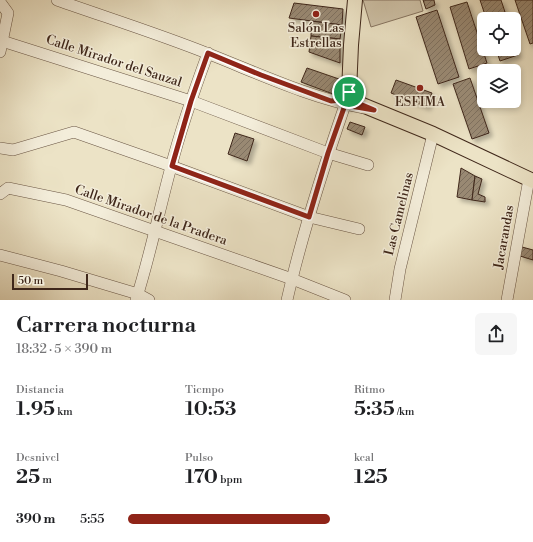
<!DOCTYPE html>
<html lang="es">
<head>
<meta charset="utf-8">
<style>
  :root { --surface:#fff; --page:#f6f6f6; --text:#202124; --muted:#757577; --accent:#8f2418 }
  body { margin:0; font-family:"Libre Bodoni",serif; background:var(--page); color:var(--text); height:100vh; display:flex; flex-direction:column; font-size:15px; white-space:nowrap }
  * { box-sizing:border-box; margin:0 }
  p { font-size:13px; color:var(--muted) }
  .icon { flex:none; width:22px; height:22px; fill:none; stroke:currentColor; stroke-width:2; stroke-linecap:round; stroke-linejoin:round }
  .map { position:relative; height:300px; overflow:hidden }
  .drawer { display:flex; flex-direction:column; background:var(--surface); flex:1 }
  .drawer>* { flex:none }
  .tools { position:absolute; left:477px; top:12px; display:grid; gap:8px }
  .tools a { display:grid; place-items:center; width:44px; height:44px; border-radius:6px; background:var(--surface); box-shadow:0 2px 6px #0003; font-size:20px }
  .scale { position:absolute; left:12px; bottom:10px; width:76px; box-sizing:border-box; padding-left:4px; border:2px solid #3f271a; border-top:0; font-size:11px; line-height:14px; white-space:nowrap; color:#3f271a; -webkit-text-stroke:3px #f3edda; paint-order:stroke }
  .pin { position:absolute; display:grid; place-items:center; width:34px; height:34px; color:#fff; margin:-17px; border:2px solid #fff; border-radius:50%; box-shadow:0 1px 4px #0007 }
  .round { display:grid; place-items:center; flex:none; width:42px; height:42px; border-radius:6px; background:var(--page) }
  .headline { display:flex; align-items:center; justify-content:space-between; height:68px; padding:0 16px }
  h1 { font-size:22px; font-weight:600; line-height:30px }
  .metrics { display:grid; grid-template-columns:repeat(3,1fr); gap:6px; height:68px; padding:4px 16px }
  .metrics div { display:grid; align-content:center }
  .metrics b { font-size:20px; font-weight:600 }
  .metrics small { font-size:11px; font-weight:400 }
  .metrics p { font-size:11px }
  ul { padding:0 16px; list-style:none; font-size:13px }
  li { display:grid; grid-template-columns:64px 48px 1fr; align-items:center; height:30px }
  li i { height:10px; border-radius:5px; background:var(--accent) }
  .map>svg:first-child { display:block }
  .grass { fill:#cfc3a9; stroke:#877562 }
  .building { fill:url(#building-hatch); stroke:#3f271a; filter:url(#shadow) }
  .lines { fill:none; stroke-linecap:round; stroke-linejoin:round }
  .minor-casing { stroke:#6a5645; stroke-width:12 }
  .major-casing { stroke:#3f271a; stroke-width:16 }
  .minor { stroke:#f3edda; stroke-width:11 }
  .major { stroke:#ece3c6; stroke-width:14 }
  .route-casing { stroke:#fff; stroke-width:8 }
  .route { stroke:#8f2418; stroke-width:5 }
  .poi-dot { fill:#8f2418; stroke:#f3edda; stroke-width:1.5 }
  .labels { text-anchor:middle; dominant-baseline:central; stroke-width:3; stroke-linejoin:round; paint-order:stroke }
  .poi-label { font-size:13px; fill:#3f271a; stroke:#f3edda }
  .street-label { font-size:13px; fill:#3f271a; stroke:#f3edda }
</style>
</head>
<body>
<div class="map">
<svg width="533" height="300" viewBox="0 0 533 300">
  <defs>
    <pattern id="building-hatch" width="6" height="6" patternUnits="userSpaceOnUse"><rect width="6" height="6" fill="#998973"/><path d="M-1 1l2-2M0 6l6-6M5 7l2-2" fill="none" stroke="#7e705e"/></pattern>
    <filter id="shadow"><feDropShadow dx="3.5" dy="3.5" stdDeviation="2" flood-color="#0004"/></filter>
  </defs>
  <rect width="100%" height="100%" fill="#ece3c6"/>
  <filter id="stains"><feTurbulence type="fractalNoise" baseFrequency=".005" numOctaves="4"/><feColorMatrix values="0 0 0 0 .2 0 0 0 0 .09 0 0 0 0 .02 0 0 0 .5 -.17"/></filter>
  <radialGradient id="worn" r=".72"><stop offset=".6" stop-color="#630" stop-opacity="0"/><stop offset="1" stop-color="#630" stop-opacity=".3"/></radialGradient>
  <path class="grass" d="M363,0H420L423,11L371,27Z"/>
  <g class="building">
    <path d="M423,0H434L435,5L426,9Z"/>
    <path d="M480,0H501L505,12L486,18Z"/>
    <path d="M515,0H533V43L530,44Z"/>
    <path d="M467,2L487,63L469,69L450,7Z"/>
    <path d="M294,3L343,9L342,25L289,18Z"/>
    <path d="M437,10L459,77L438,84L416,17Z"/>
    <path d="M311,21L342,25L340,39L311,36Z"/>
    <path d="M311,36L340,39V63L309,52Z"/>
    <path d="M514,43L518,55L500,61L496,49H514Z"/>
    <path d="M307,68L339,79L338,90L333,94L301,82Z"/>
    <path d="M470,78L489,133L472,139L453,84Z"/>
    <path d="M396,80L432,93L427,107L391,93Z"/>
    <path d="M350,122L365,127L362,135L347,129Z"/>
    <path d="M235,133L254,139L247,161L228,154Z"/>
    <path d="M461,168L475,176L472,200L457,197Z"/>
    <path d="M475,176L482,179L478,194L485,197V202L472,200Z"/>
    <path d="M522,247L533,250V260L520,256Z"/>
  </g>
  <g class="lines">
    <g class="minor-casing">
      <g id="minor">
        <path d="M57,0C108,18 159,34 209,54C260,74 310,98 364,108"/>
        <path d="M0,2L8,13L0,52"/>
        <path d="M2,41L191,101L328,153L368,165"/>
        <path d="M0,148L13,150L74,132L171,166L309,217L359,229"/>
        <path d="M0,194L8,188L66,200L292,279L345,300"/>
        <path d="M0,255L61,271L138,294L149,300"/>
        <path d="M136,300C150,256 159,211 171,167C181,128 194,91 208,53"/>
        <path d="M287,300C302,234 323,169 345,105"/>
        <path d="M395,300L400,269L433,134"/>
        <path d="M507,300L529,179"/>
      </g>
    </g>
    <g class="major-casing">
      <path id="major" d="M355,0L351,45L349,92L355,102L433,134L533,181"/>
    </g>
    <use href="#minor" class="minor"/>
    <use href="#major" class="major"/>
  </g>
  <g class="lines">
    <g class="route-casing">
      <path id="route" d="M208,53L261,75L331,101L341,100L349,92L355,102L374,110L345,105L328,153L309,217L172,166L191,101Z"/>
    </g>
    <use href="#route" class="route"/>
  </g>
  <g class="poi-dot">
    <circle cx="316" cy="14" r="4"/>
    <circle cx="420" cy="88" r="4"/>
  </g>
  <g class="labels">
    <g class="poi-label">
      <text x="316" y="28">Salón Las<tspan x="316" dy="15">Estrellas</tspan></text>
      <text x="420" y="102">ESFIMA</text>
    </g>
    <g class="street-label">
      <text transform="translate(114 61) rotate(18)">Calle Mirador del Sauzal</text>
      <text transform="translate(399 214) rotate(-76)">Las Camelinas</text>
      <text transform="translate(151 215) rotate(19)">Calle Mirador de la Pradera</text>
      <text transform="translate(504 237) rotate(-80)">Jacarandas</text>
    </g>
  </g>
  <rect width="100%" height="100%" filter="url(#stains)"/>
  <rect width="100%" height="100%" fill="url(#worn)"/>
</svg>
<div class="tools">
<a><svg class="icon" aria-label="locate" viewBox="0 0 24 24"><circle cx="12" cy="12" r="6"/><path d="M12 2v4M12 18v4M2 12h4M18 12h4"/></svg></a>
<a><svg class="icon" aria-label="layers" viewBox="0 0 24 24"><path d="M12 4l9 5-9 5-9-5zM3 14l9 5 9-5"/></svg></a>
</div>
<div class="scale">50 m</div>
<div class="pin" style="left:349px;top:92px;background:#1e9e55"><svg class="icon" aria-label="arrive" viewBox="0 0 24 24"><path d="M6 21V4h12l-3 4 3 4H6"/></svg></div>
</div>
<section class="drawer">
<div class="headline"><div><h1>Carrera nocturna</h1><p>18:32 · 5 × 390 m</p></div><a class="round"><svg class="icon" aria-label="share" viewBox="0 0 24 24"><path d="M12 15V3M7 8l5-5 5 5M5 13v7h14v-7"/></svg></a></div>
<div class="metrics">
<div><p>Distancia</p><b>1.95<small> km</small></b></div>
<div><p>Tiempo</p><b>10:53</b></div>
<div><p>Ritmo</p><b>5:35<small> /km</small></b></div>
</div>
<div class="metrics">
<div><p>Desnivel</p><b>25<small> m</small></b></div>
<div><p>Pulso</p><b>170<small> bpm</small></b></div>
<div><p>kcal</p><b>125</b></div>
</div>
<ul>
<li><b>390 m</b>5:55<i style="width:52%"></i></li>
</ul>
</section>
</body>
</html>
